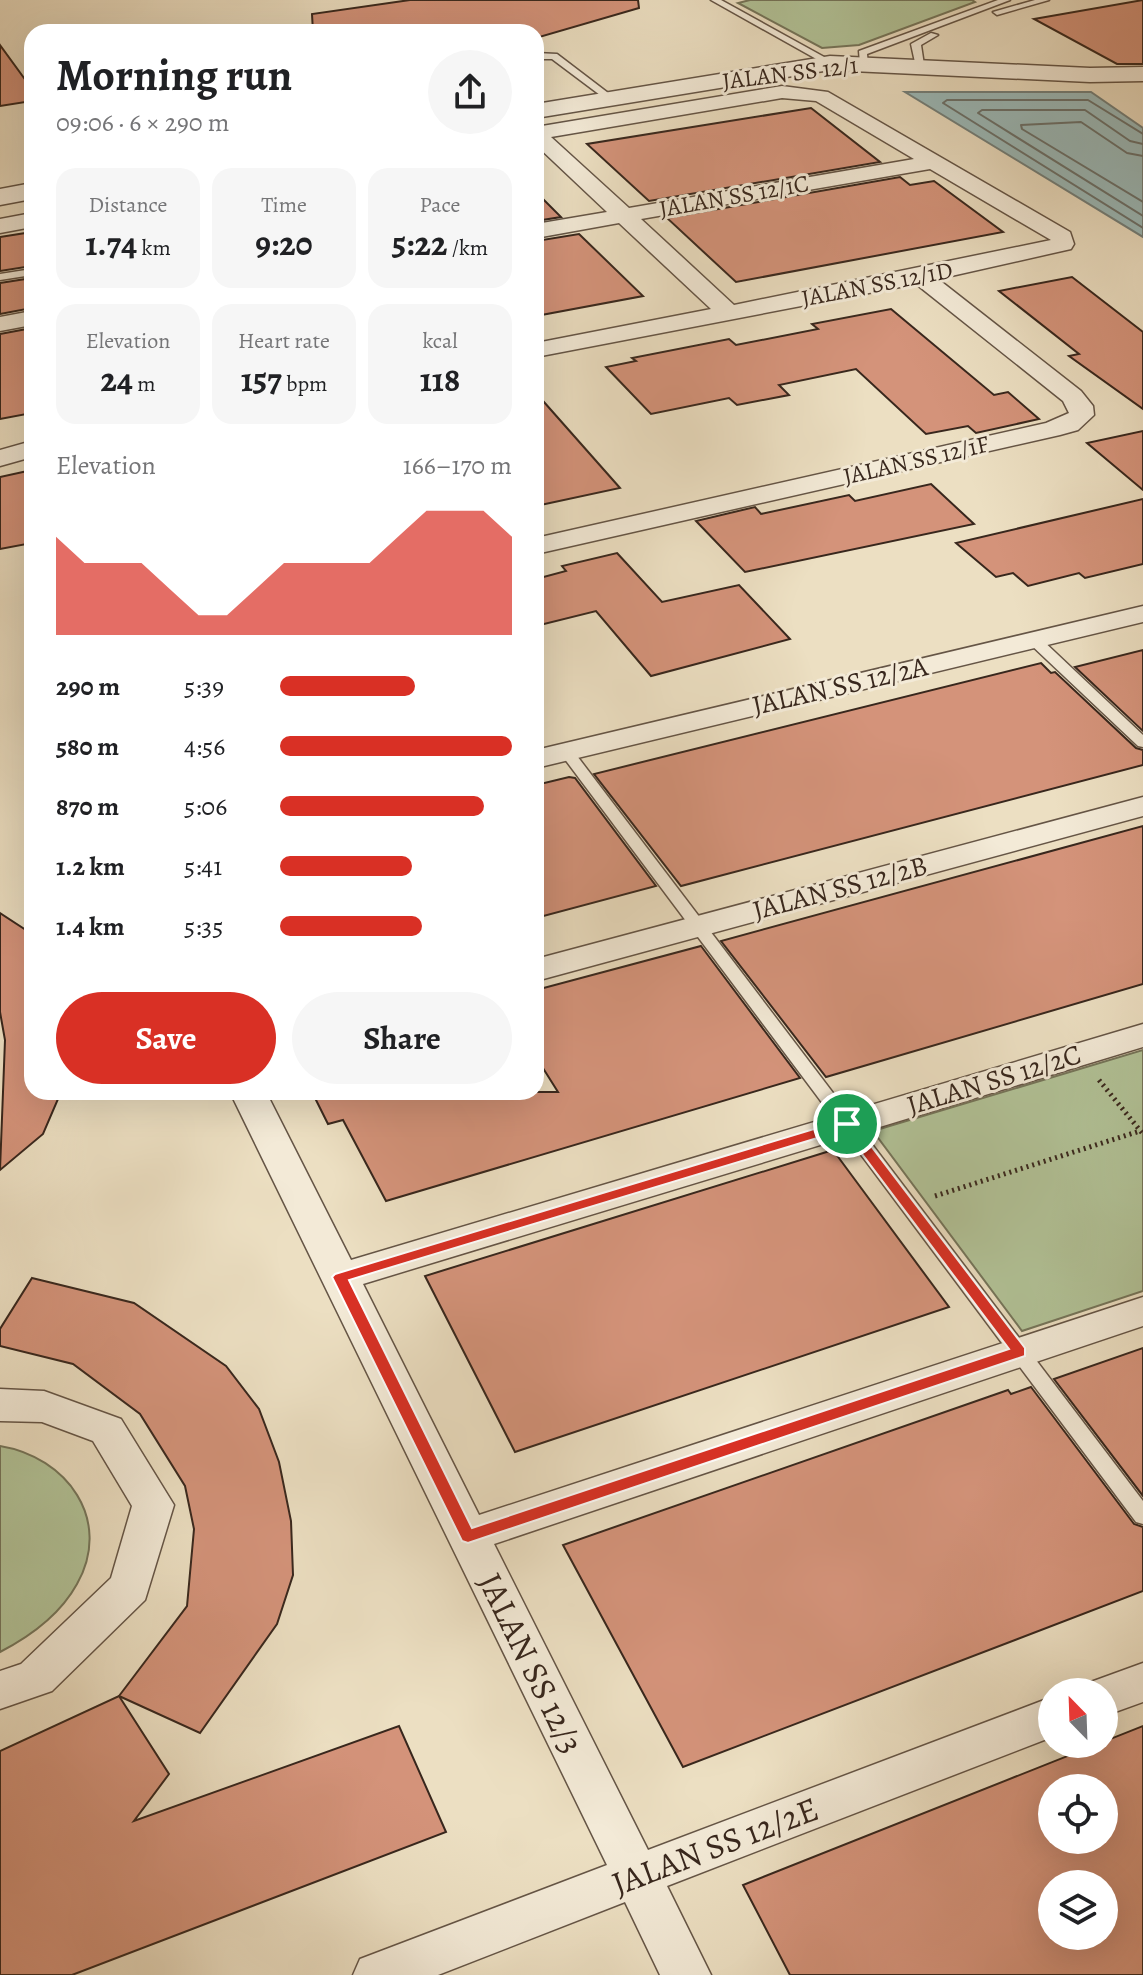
<!DOCTYPE html>
<html lang="en">
<head>
<meta charset="utf-8">
<style>
  :root { --surface:#fff; --page:#f6f6f6; --text:#202124; --muted:#757577; --accent:#d93025 }
  body { margin:0; font-family:Alegreya,serif; background:var(--page); color:var(--text); height:100vh; display:flex; flex-direction:column; font-size:30px; white-space:nowrap }
  * { box-sizing:border-box; margin:0 }
  p { font-size:26px; color:var(--muted) }
  .icon { flex:none; width:44px; height:44px; fill:none; stroke:currentColor; stroke-width:2; stroke-linecap:round; stroke-linejoin:round }
  .map { position:relative; flex:1; overflow:hidden }
  .side { position:absolute; left:24px; top:24px; width:520px; height:1076px; display:flex; flex-direction:column; background:var(--surface); border-radius:24px; box-shadow:0 8px 32px #0002 }
  .side>* { flex:none }
  .needle { width:52px; rotate:337deg }
  .buttons { position:absolute; left:1038px; top:1678px; display:grid; gap:16px }
  .buttons a { display:grid; place-items:center; width:80px; height:80px; border-radius:50%; background:var(--surface); box-shadow:0 8px 32px #0002; font-size:40px }
  .pin { position:absolute; display:grid; place-items:center; width:68px; height:68px; color:#fff; margin:-34px; border:4px solid #fff; border-radius:50%; box-shadow:0 2px 8px #0007 }
  .round { display:grid; place-items:center; flex:none; width:84px; height:84px; border-radius:42px; background:var(--page) }
  .summary { display:flex; align-items:center; justify-content:space-between; height:136px; padding:0 32px }
  h1 { font-size:44px; font-weight:700; line-height:60px }
  .metrics { display:grid; grid-template-columns:repeat(3,1fr); gap:12px; height:136px; padding:8px 32px }
  .metrics div { display:grid; align-content:center; border-radius:20px; background:var(--page); text-align:center }
  .metrics b { font-size:34px; font-weight:700 }
  .metrics small { font-size:22px; font-weight:400 }
  .metrics p { font-size:22px }
  .chart { height:224px; padding:16px 32px }
  .chart p { display:flex; justify-content:space-between }
  .chart svg { width:100%; height:144px; margin-top:8px; fill:var(--accent); opacity:.7 }
  .cta { display:flex; gap:16px; margin-top:auto; padding:16px 32px }
  .cta a { flex:1; height:92px; border-radius:48px; background:var(--accent); color:#fff; font-size:32px; font-weight:700; line-height:92px; text-align:center }
  .cta a+a { background:var(--page); color:var(--text) }
  ul { padding:0 32px; list-style:none; font-size:26px }
  li { display:grid; grid-template-columns:128px 96px 1fr; align-items:center; height:60px }
  li i { height:20px; border-radius:10px; background:var(--accent) }
  .map>svg:first-child { display:block }
  .green { fill:#b2c398; stroke:#75755a; stroke-width:2 }
  .water { fill:#9bbbbb; stroke:#73807c; stroke-width:2 }
  .lines { fill:none; stroke-linecap:round; stroke-linejoin:round }
  .shore { stroke:#6a716c; stroke-width:2 }
  .building { fill:#d4937a; stroke:#38271d; stroke-width:2; fill-rule:evenodd }
  .service-casing { stroke:#655546; stroke-width:3 }
  .minor-casing { stroke:#655546; stroke-width:3 }
  .tertiary-casing { stroke:#655546; stroke-width:3 }
  .path { stroke:#38271d; stroke-width:5; stroke-dasharray:2 4; stroke-linecap:butt }
  .service { fill:#f3ead7; fill-rule:evenodd }
  .minor { fill:#f3ead7; fill-rule:evenodd }
  .tertiary { fill:#f3ead7; fill-rule:evenodd }
  .route { fill:#d93025; stroke:#fff; stroke-width:2; fill-rule:evenodd }
  .labels { text-anchor:middle; dominant-baseline:central; stroke-width:6; stroke-linejoin:round; paint-order:stroke }
  .far-street-label { font-size:24px; fill:#38271d; stroke:#f3ead7 }
  .street-label { font-size:28px; fill:#38271d; stroke:#f3ead7 }
  .near-street-label { font-size:34px; fill:#38271d; stroke:#f3ead7 }
</style>
</head>
<body>
<div class="map">
<svg width="1143" height="1975" viewBox="0 0 1143 1975">
  <rect width="100%" height="100%" fill="#ecdfc2"/>
  <filter id="stains"><feTurbulence type="fractalNoise" baseFrequency=".0025" numOctaves="4"/><feColorMatrix values="0 0 0 0 .2 0 0 0 0 .09 0 0 0 0 .02 0 0 0 .5 -.17"/></filter>
  <radialGradient id="worn" r=".72"><stop offset=".6" stop-color="#630" stop-opacity="0"/><stop offset="1" stop-color="#630" stop-opacity=".3"/></radialGradient>
  <g class="green">
    <path d="M750,0H972L975,2L859,45L822,48L738,3Z"/>
    <path d="M1143,1050V1291L1022,1331L873,1131Z"/>
    <path d="M0,1446C67,1457 113,1520 77,1584C60,1615 31,1636 0,1652Z"/>
  </g>
  <path class="water" d="M905,92H1091L1143,128V237Z"/>
  <g class="lines">
    <g class="shore">
      <path d="M1143,134L1088,100H947L943,103L1143,228"/>
      <path d="M1143,144L1130,141L1085,110H982L978,113L1143,216"/>
      <path d="M1143,156L1127,153L1081,122L1021,125L1022,129L1143,202"/>
    </g>
  </g>
  <g class="building">
    <path d="M410,0H638L639,8L536,38V32H313L312,14Z"/>
    <path d="M1143,0V64H1117L1034,19Z"/>
    <path d="M0,45L32,89V101L0,106Z"/>
    <path d="M811,108L880,162L649,201L587,144Z"/>
    <path d="M900,177L910,185L934,181L1003,232L736,282L667,218Z"/>
    <path d="M536,192L561,217L536,221Z"/>
    <path d="M32,232V266L0,271V237Z"/>
    <path d="M579,234L643,296L536,316V241Z"/>
    <path d="M1072,277L1143,332V409L1069,356L1079,354L999,291Z"/>
    <path d="M32,278V308L0,314V283Z"/>
    <path d="M891,309L994,395L1008,392L1039,419L976,433L968,426L926,434L856,369L779,385L789,395L737,405L729,398L651,414L606,367L636,361L632,358L729,339L736,345L818,329L812,324Z"/>
    <path d="M32,328V413L0,419V334Z"/>
    <path d="M536,393L620,488L536,506Z"/>
    <path d="M1143,431V490L1087,443Z"/>
    <path d="M32,470V543L0,549V477Z"/>
    <path d="M931,484L974,524L745,572L696,521L755,507L761,514L849,495L855,501Z"/>
    <path d="M1143,499V564L1085,578L1079,573L1028,586L1013,573L996,577L956,543Z"/>
    <path d="M617,553L662,602L739,585L790,639L651,676L596,611L536,626V579L566,571L562,566Z"/>
    <path d="M1143,650V731L1075,667Z"/>
    <path d="M1041,663L1051,673L1055,672L1136,748L1143,750V765L681,886L594,774Z"/>
    <path d="M569,777L575,778L656,886L536,918V785Z"/>
    <path d="M1143,826V984L826,1077L721,941Z"/>
    <path d="M0,913L32,934V1092H61L43,1134L0,1170L5,1040L0,1012Z"/>
    <path d="M701,946L800,1078L386,1201L343,1120L328,1124L312,1092H558L536,1057V990Z"/>
    <path d="M833,1150L949,1307L515,1452L425,1276Z"/>
    <path d="M32,1278L134,1303L226,1366L259,1409L279,1462L291,1521L293,1575L277,1624L200,1733L119,1696L187,1606L194,1529L185,1486L140,1414L73,1364L0,1346V1329Z"/>
    <path d="M1143,1348V1496L1054,1379Z"/>
    <path d="M1031,1387L1134,1524L1143,1527V1591L683,1767L563,1545L1008,1390L1011,1394Z"/>
    <path d="M119,1696L169,1774L134,1821L399,1726L446,1832L72,1975H0V1751Z"/>
    <path d="M1143,1726V1975H790L743,1885ZM1052,1788H1104V1840H1052ZM1052,1884H1104V1936H1052Z"/>
  </g>
  <g class="lines">
    <g class="service-casing">
      <g id="service">
        <path d="M711,0H721L835,63L827,65Z"/>
        <path d="M998,0H1010L867,54L868,65L860,63L859,51Z"/>
        <path d="M1035,0H1049L997,15L993,12Z"/>
        <path d="M931,33L938,35L921,45L924,65L916,67L911,44Z"/>
        <path d="M536,53L557,54L616,99L608,101L552,59H536Z"/>
        <path d="M32,269V275L0,280V274Z"/>
        <path d="M1034,636L1039,637L1143,735V747L1138,746L1029,643L1027,640Z"/>
        <path d="M566,747L571,748L1143,1501V1524L1136,1522L561,754L559,751L561,748Z"/>
      </g>
    </g>
    <g class="minor-casing">
      <g id="minor">
        <path d="M782,86L828,92L1070,232L1074,244L1071,249L938,279L1081,391L1093,406L1094,415L1078,430L1060,435L536,554V538L1046,423L1069,413L1063,401L916,284L536,357V343L711,309L619,223L536,238V224L607,212L536,145V127ZM782,98L816,101L914,159L629,208L551,137ZM930,169L1051,240L734,305L641,219Z"/>
        <path d="M32,213V227L0,233V219Z"/>
        <path d="M32,311V325L0,331V317Z"/>
        <path d="M32,441V457L0,466V450Z"/>
        <path d="M1143,606V622L536,768V750Z"/>
        <path d="M1143,797V816L536,981V959Z"/>
        <path d="M1143,1024V1047L363,1284L479,1515L1143,1297V1326L494,1544L648,1850L1052,1697V1737L667,1886L711,1975H660L625,1902L438,1975H353L360,1959L607,1865L230,1092H266L351,1260Z"/>
        <path d="M0,1389L44,1391L121,1419L174,1505L145,1600L52,1691L0,1709V1671L21,1664L111,1578L132,1506L93,1441L42,1422L0,1421Z"/>
        <path d="M1143,1663V1702L1104,1716V1692H1084L1088,1683Z"/>
      </g>
    </g>
    <g class="tertiary-casing">
      <g id="tertiary">
        <path d="M830,56L1090,68L1143,67V81L1090,82L830,70L536,118V104Z"/>
        <path d="M32,183V199L0,205V189Z"/>
      </g>
    </g>
    <g class="path">
      <path d="M1099,1080L1143,1134"/>
      <path d="M935,1196L1140,1131"/>
    </g>
    <use href="#service" class="service"/>
    <use href="#minor" class="minor"/>
    <use href="#tertiary" class="tertiary"/>
  </g>
  <path class="route" d="M847,1119L852,1121L1025,1348V1356L468,1543L462,1541L332,1277L335,1274ZM844,1130L1009,1349L472,1528L349,1280Z"/>
  <g class="labels">
    <g class="far-street-label">
      <text transform="translate(790 73) rotate(-7)">JALAN SS 12/1</text>
      <text transform="translate(734 196) rotate(-10)">JALAN SS 12/1C</text>
      <text transform="translate(877 284) rotate(-11)">JALAN SS 12/1D</text>
      <text transform="translate(916 460) rotate(-13)">JALAN SS 12/1F</text>
    </g>
    <g class="street-label">
      <text transform="translate(840 686) rotate(-13)">JALAN SS 12/2A</text>
      <text transform="translate(840 888) rotate(-15)">JALAN SS 12/2B</text>
      <text transform="translate(994 1080) rotate(-17)">JALAN SS 12/2C</text>
    </g>
    <g class="near-street-label">
      <text transform="translate(531 1663) rotate(64)">JALAN SS 12/3</text>
      <text transform="translate(715 1846) rotate(-21)">JALAN SS 12/2E</text>
    </g>
  </g>
  <rect width="100%" height="100%" filter="url(#stains)"/>
  <rect width="100%" height="100%" fill="url(#worn)"/>
</svg>
<div class="buttons">
<a><svg class="needle" viewBox="-14 -14 28 28"><path d="M0-13l5 13h-10z" fill="#e53935"/><path d="M0 13l5-13h-10z" fill="#757577"/></svg></a>
<a><svg class="icon" aria-label="locate" viewBox="0 0 24 24"><circle cx="12" cy="12" r="6"/><path d="M12 2v4M12 18v4M2 12h4M18 12h4"/></svg></a>
<a><svg class="icon" aria-label="layers" viewBox="0 0 24 24"><path d="M12 4l9 5-9 5-9-5zM3 14l9 5 9-5"/></svg></a>
</div>
<div class="pin" style="left:847px;top:1124px;background:#1e9e55"><svg class="icon" aria-label="arrive" viewBox="0 0 24 24"><path d="M6 21V4h12l-3 4 3 4H6"/></svg></div>
<section class="side">
<div class="summary"><div><h1>Morning run</h1><p>09:06 · 6 × 290 m</p></div><a class="round"><svg class="icon" aria-label="share" viewBox="0 0 24 24"><path d="M12 15V3M7 8l5-5 5 5M5 13v7h14v-7"/></svg></a></div>
<div class="metrics">
<div><p>Distance</p><b>1.74<small> km</small></b></div>
<div><p>Time</p><b>9:20</b></div>
<div><p>Pace</p><b>5:22<small> /km</small></b></div>
</div>
<div class="metrics">
<div><p>Elevation</p><b>24<small> m</small></b></div>
<div><p>Heart rate</p><b>157<small> bpm</small></b></div>
<div><p>kcal</p><b>118</b></div>
</div>
<div class="chart"><p><span>Elevation</span>166–170 m</p>
<svg viewBox="0 0 160 44" preserveAspectRatio="none"><path d="M0 44V14L10 22L20 22L30 22L40 30L50 38L60 38L70 30L80 22L90 22L100 22L110 22L120 14L130 6L140 6L150 6L160 14V44z"/></svg>
</div>
<ul>
<li><b>290 m</b>5:39<i style="width:58%"></i></li>
<li><b>580 m</b>4:56<i style="width:100%"></i></li>
<li><b>870 m</b>5:06<i style="width:88%"></i></li>
<li><b>1.2 km</b>5:41<i style="width:57%"></i></li>
<li><b>1.4 km</b>5:35<i style="width:61%"></i></li>
</ul>
<div class="cta"><a>Save</a><a>Share</a></div>
</section>
</div>
</body>
</html>
